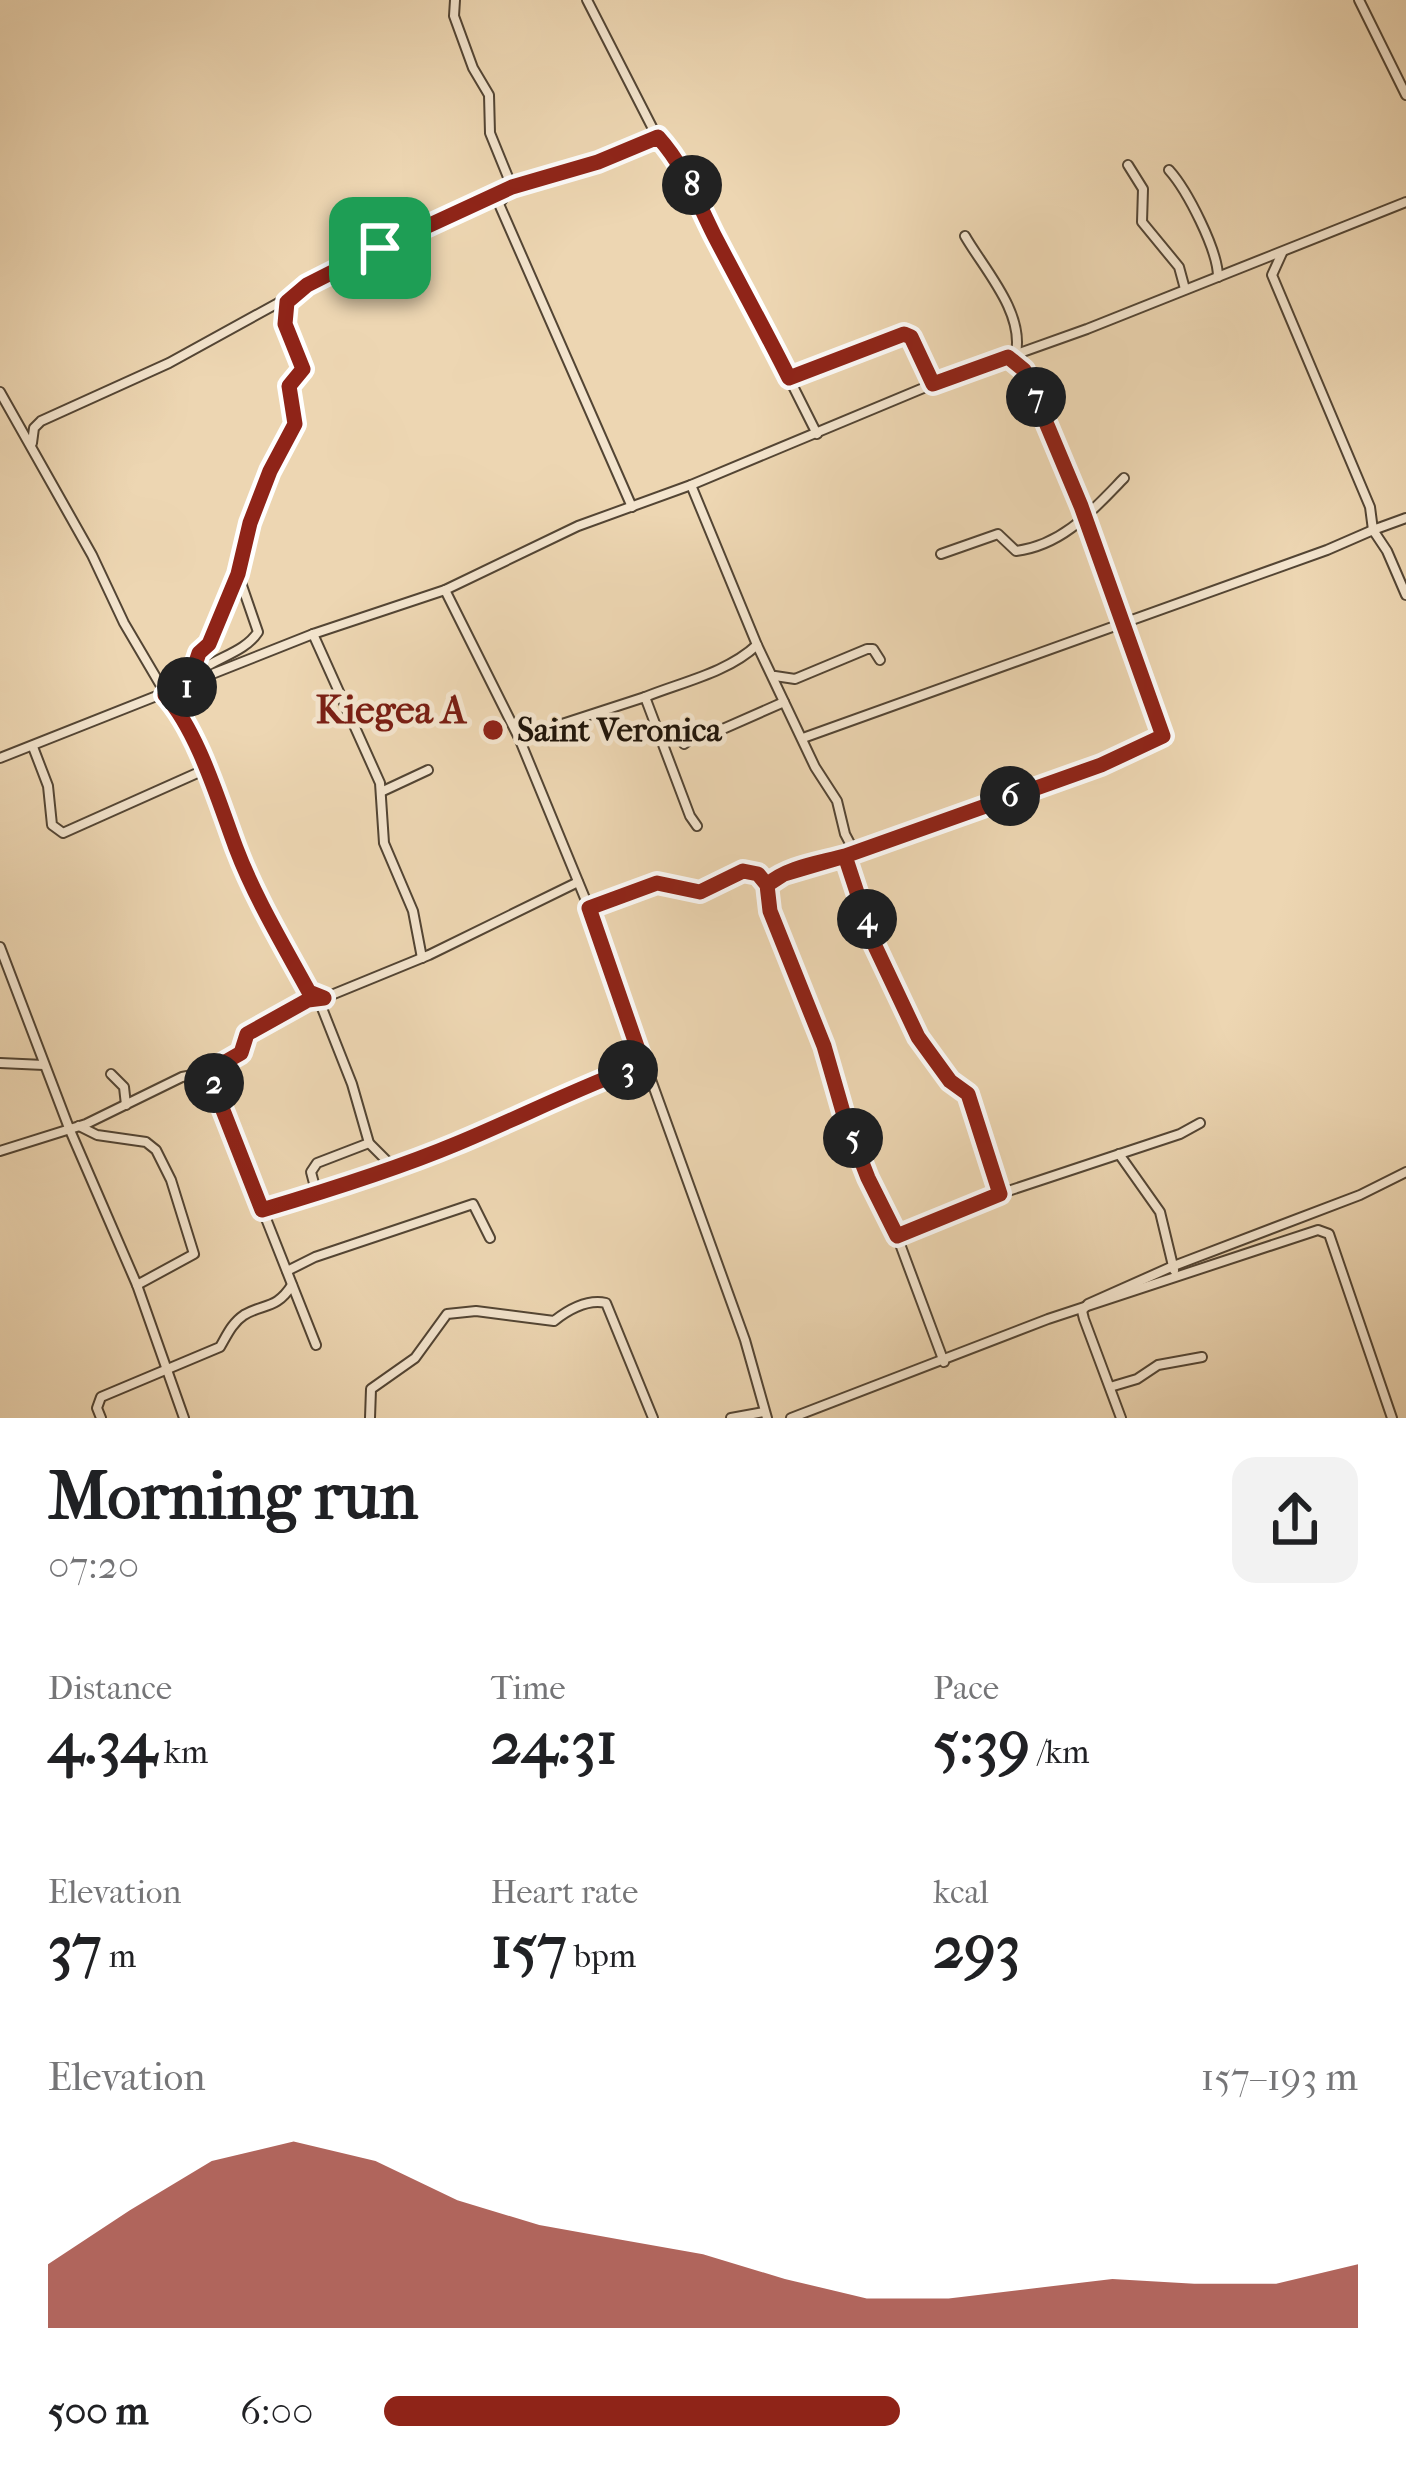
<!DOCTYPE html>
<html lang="en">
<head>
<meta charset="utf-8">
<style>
  :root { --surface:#fff; --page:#f2f2f2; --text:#202124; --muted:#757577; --accent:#8f2418 }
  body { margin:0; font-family:"IM FELL French Canon",serif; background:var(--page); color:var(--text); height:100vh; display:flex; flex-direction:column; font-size:45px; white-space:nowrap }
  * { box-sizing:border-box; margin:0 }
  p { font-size:39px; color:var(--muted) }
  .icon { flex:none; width:66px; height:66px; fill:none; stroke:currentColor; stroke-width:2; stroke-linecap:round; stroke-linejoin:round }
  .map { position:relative; height:1418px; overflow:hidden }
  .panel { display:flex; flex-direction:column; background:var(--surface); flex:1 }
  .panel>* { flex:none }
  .pin { position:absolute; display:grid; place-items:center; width:102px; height:102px; color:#fff; margin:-51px; border-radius:24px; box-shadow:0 6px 18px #0006 }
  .km { position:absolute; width:60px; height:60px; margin:-30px; border-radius:50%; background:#222; color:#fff; font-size:33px; line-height:60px; text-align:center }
  .round { display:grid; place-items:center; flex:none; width:126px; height:126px; border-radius:24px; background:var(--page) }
  .headline { display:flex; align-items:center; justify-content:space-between; height:204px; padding:0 48px }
  h1 { font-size:66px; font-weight:700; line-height:90px }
  .stats { display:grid; grid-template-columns:repeat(3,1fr); gap:18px; height:204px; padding:12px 48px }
  .stats div { display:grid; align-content:center }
  .stats b { font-size:60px; font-weight:700 }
  .stats small { font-size:33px; font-weight:400 }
  .stats p { font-size:33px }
  .chart { height:336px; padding:24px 48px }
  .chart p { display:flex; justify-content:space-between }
  .chart svg { width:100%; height:216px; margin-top:12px; fill:var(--accent); opacity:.7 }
  ul { padding:0 48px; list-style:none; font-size:39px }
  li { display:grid; grid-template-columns:192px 144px 1fr; align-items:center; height:90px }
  li i { height:30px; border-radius:15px; background:var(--accent) }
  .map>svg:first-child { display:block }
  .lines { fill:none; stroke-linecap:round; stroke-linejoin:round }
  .street-casing { stroke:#534534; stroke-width:12 }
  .street { stroke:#f3e4cd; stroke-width:8 }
  .route-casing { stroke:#fff; stroke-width:24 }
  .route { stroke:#8f2418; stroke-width:15 }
  .poi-dot { fill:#8f2418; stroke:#f3e4cd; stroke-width:4.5 }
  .labels { text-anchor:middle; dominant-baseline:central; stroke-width:10; stroke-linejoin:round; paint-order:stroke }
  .poi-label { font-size:33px; font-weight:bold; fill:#20150a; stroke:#f3e4cd; text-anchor:start }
  .quarter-label { font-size:39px; font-weight:bold; fill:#7a1f14; stroke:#f3e4cd }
</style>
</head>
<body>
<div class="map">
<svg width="1406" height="1418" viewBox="0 0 1406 1418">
  <rect width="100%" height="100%" fill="#edd6b2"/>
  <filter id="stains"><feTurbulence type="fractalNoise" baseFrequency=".00167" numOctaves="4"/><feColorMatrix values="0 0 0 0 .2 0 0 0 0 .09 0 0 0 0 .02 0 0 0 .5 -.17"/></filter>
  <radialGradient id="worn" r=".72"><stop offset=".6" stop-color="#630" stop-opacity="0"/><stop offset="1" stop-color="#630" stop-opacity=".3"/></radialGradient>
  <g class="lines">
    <g class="street-casing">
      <g id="street">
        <path d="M455,0L454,16L473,68L489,95L490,133L512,187L499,204L632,507"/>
        <path d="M587,0L653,129L686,173L817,434"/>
        <path d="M1359,0L1406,95"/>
        <path d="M1128,165L1143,189L1142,222L1179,267L1185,289"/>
        <path d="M1169,170C1187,190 1218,250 1218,277"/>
        <path d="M965,236C984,269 1024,312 1016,353"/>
        <path d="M1282,253L1272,275L1370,507L1373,530L1406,518"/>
        <path d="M789,378L905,334L911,337L933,384"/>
        <path d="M0,392L92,555L124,623L197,747L221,802L237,850L309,992L324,998L429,955L578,882"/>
        <path d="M32,443L34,428L41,421L169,363L380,247L512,187L598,162L658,137"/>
        <path d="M691,485L757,645L815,767L837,801L845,834L854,851L845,856L874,944L918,1037L950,1081L968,1094L999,1194"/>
        <path d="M941,554L998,534L1016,551C1063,545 1092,511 1124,478"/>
        <path d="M445,590L519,738L589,908L745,1340L767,1418"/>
        <path d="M313,634L380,783L384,843L413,911L422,958"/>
        <path d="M193,676L199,653L209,644L238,576"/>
        <path d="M775,676L795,679L867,649H873L880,660"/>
        <path d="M188,686C200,659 241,658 258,632L238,574L250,523L270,471L296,420L289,386L303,369L285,324L287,303"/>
        <path d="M645,697C682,682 727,673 757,645"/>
        <path d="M519,738L645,697L690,816L697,826"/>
        <path d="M803,738L1327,550L1373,530L1387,551L1406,595"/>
        <path d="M684,744L696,735L716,732L784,702"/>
        <path d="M33,747L48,786L52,825L63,833L204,770"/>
        <path d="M0,758L313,634L445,590L578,526L691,485L933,384L1087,329L1406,202"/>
        <path d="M383,791L428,770"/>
        <path d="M854,851L1101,765L1163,736L1081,505L1027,374L1009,358"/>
        <path d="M845,856L776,878L767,885L770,911L824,1046L845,1119L868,1178L897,1236L944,1362"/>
        <path d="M589,908L657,883L700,892L743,871L758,875L767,885"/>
        <path d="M0,947L69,1128L137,1285L184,1418"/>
        <path d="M318,998L352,1084L369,1143L390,1164"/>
        <path d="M0,1063L44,1065"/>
        <path d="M208,1072L241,1053L247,1034L316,999"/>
        <path d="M111,1074L124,1087L126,1105"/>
        <path d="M79,1126L97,1135L146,1142L156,1150L171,1180L194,1254L137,1285"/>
        <path d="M0,1151L86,1124L182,1077L208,1072L316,1345"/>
        <path d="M1119,1154L1160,1212L1174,1270"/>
        <path d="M316,1191L311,1172L317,1163L369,1143"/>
        <path d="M262,1210C325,1191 395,1169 456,1144C519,1118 579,1087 643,1064"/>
        <path d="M897,1236L999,1194L1180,1134L1200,1123"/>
        <path d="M287,1271L315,1257L473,1204L490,1238"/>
        <path d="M1110,1387L1137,1379L1158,1365L1202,1357"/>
        <path d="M101,1418L97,1408L101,1397L220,1347C227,1335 232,1323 244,1315C264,1303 276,1310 292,1285"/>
        <path d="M370,1418L371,1389L415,1358L447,1314L476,1311L554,1321C568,1310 588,1299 606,1303L653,1418"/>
        <path d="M731,1418L764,1412"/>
        <path d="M791,1418L1048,1319L1318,1230L1329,1234L1392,1418"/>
        <path d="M1121,1418L1084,1319L1082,1311L1088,1304L1171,1267L1360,1195L1406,1172"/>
      </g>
    </g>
    <use href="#street" class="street"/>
  </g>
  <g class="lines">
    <g class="route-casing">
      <path id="route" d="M380,248L307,285L287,302L285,324L303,369L289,386L295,424L270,471L250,523L238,574L209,644L199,653L188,686L165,695C198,731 219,803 236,848C255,898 284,946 309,992L324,998L308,1000L247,1034L241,1053L208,1072L262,1210C326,1191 394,1170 456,1144C519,1118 579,1087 643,1064L589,908L657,883L700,892L743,871L758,874L767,885L784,874L845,856L874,944L918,1037L950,1081L968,1094L1000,1194L897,1236L868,1178L845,1119L824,1046L770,911L767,885C787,867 820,863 845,856L1101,765L1163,736L1081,506L1024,370L1008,357L933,384L911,337L904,334L789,378C765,330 739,283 714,235C696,199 685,167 658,137L598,162L512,187L380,248"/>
    </g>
    <use href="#route" class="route"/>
  </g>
  <circle class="poi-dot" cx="493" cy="730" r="12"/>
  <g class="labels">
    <g class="poi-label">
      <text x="517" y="730">Saint Veronica</text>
    </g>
    <g class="quarter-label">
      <text x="391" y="710">Kiegea A</text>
    </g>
  </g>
  <rect width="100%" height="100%" filter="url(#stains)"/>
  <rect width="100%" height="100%" fill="url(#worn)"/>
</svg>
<div class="pin" style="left:380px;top:248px;background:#1e9e55"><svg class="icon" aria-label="arrive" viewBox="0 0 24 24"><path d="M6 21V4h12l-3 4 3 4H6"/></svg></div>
<b class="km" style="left:187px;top:687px">1</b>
<b class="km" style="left:214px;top:1083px">2</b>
<b class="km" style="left:628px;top:1070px">3</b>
<b class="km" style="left:867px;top:919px">4</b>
<b class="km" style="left:853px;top:1138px">5</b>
<b class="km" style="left:1010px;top:796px">6</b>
<b class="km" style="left:1036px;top:397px">7</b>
<b class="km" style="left:692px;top:185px">8</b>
</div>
<section class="panel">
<div class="headline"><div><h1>Morning run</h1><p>07:20</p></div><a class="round"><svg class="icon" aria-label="share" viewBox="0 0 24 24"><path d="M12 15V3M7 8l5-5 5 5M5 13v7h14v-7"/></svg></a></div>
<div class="stats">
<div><p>Distance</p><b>4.34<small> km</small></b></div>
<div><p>Time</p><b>24:31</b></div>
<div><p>Pace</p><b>5:39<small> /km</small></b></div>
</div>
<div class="stats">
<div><p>Elevation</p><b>37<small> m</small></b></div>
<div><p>Heart rate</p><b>157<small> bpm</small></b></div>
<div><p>kcal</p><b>293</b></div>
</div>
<div class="chart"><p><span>Elevation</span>157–193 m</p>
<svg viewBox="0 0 160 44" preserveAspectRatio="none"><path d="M0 44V31L10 20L20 10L30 6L40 10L50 18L60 23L70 26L80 29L90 34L100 38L110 38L120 36L130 34L140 35L150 35L160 31V44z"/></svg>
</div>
<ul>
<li><b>500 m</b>6:00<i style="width:53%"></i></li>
</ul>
</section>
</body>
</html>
